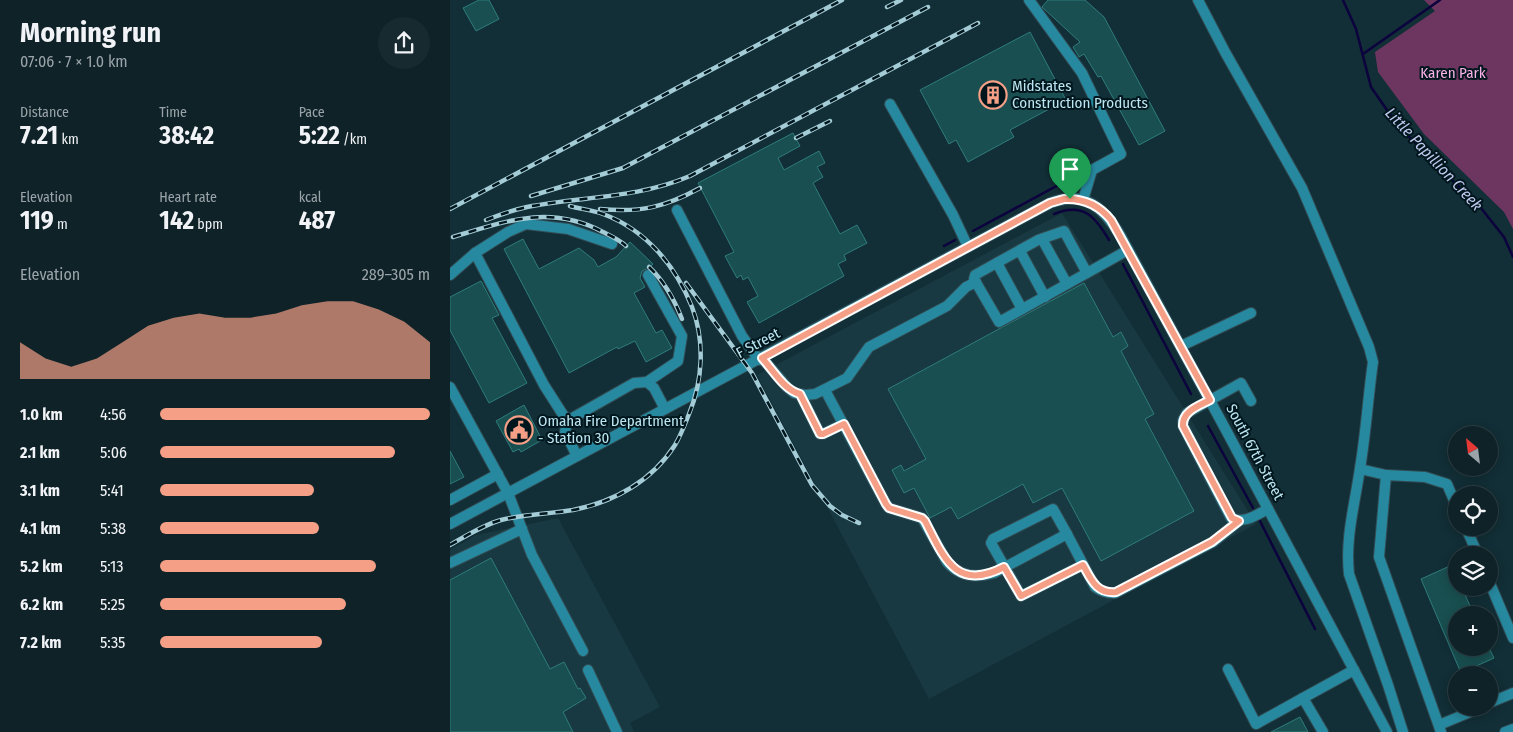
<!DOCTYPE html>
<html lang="en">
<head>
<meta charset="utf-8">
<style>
  :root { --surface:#0e2228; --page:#172a30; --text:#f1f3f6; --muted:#9ba4a8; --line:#2e3f45; --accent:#f49f86 }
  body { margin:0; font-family:"Fira Sans Condensed",sans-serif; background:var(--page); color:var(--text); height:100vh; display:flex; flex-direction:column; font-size:19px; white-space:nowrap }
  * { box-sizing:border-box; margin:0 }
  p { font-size:16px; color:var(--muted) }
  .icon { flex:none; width:28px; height:28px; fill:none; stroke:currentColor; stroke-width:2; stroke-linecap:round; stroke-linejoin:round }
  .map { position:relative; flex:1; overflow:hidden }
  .panel { display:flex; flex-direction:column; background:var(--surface); width:450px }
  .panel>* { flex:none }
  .needle { width:32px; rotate:332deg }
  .fabs { position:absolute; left:998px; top:426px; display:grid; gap:10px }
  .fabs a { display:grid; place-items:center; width:50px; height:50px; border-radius:50%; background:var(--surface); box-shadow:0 2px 12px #0003,0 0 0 1px var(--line); font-size:25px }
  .pin { position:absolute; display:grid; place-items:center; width:42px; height:42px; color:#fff; margin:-51px -21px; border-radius:50% 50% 50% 0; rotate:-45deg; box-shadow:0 0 5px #0007 }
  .pin .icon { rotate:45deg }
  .round { display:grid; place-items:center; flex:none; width:52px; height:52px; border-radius:26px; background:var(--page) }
  .head { display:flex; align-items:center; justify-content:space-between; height:85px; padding:0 20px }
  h1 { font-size:28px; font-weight:700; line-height:38px }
  .metrics { display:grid; grid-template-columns:repeat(3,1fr); gap:8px; height:85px; padding:5px 20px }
  .metrics div { display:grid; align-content:center }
  .metrics b { font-size:25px; font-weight:700 }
  .metrics small { font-size:14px; font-weight:400 }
  .metrics p { font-size:14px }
  .chart { height:140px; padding:10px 20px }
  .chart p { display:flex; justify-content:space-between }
  .chart svg { width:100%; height:90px; margin-top:5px; fill:var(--accent); opacity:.7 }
  ul { padding:0 20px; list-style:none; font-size:16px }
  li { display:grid; grid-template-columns:80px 60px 1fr; align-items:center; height:38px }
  li i { height:12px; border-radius:6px; background:var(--accent) }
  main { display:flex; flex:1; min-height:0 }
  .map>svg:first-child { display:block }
  .built { fill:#183941 }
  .green { fill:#6d3660 }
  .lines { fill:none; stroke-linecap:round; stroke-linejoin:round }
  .stream { stroke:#0c023e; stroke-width:2.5 }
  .building { fill:#194f50; stroke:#2f7c7d }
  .minor-casing { stroke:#314c54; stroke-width:12 }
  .minor { stroke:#27899f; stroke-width:10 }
  .rail-casing { stroke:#a4ccd7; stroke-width:4.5 }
  .rail { stroke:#00161d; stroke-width:2.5; stroke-dasharray:8; stroke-linecap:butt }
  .route-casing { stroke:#fff; stroke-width:10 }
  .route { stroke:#f49f86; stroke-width:6 }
  .labels { text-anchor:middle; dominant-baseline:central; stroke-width:4; stroke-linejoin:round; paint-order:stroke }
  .park-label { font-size:15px; fill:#fab1e6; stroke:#00161d }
  .poi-label { font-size:15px; fill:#bce6f2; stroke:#00161d; text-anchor:start }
  .street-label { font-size:15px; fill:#bce6f2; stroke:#00161d }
  .water-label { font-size:16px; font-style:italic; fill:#c1c8ee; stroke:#00161d }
</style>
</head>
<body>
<main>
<section class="panel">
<div class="head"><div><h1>Morning run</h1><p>07:06 · 7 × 1.0 km</p></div><a class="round"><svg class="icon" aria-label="share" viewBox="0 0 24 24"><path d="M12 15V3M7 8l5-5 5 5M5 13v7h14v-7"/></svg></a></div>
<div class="metrics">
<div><p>Distance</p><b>7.21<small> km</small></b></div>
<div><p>Time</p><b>38:42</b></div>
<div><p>Pace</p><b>5:22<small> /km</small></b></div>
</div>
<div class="metrics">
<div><p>Elevation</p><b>119<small> m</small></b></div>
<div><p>Heart rate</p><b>142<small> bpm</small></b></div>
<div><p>kcal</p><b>487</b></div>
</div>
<div class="chart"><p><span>Elevation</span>289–305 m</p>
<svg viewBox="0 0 160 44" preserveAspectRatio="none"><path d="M0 44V26L10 34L20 38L30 34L40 26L50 18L60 14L70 12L80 14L90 14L100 12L110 8L120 6L130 6L140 10L150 16L160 26V44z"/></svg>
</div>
<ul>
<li><b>1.0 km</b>4:56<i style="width:100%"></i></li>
<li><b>2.1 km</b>5:06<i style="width:87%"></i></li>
<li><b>3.1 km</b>5:41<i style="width:57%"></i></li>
<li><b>4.1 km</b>5:38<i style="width:59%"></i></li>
<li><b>5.2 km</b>5:13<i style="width:80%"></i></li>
<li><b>6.2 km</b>5:25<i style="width:69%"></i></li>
<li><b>7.2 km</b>5:35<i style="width:60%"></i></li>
</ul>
</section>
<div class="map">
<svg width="1063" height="732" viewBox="0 0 1063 732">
  <rect width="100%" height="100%" fill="#122e36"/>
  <g class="built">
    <path d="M612,213L806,524L479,699L307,375Z"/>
    <path d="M108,518L210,707L180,723L184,732H0V550L26,535Z"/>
  </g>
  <path class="green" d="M974,0H1063V229L1054,212L974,134L928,72L925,52L985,11Z"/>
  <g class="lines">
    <g class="stream">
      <path d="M893,0L906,29L921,87L946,123L985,164L1031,208L1054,237L1063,257"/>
      <path d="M913,54L990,0"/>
      <path d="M604,214C633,202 645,216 659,240"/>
      <path d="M523,231L638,169"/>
      <path d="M494,246L505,240"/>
      <path d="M673,264L741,394"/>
      <path d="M758,426L803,508"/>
      <path d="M810,521L865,629"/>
    </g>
  </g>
  <g class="building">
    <path d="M29,0H39L49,19L26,31L13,8Z"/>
    <path d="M598,0H635L654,17L715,131L689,145L651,76L648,77L634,54L629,57L628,55L623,47L630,42L592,7Z"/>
    <path d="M580,32L616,100L560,130L564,137L518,162L506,140L499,144L470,90Z"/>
    <path d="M343,133L350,146L328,158L334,170L369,151L375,163L367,167L373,177L363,183L390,234L407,225L417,243L394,255L396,260L388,264L394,276L309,323L297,302L308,296L298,277L293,280L291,275L287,278L275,256L284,252L248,183Z"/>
    <path d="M73,239L89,269L129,248L144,260L148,267L166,257L180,242L203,264L199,268L192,271L190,278L195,287L184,293L206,333L212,330L222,348L196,362L185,341L168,349L167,347L119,373L54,249Z"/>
    <path d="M31,281L49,315L42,318L77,383L39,403L0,330V297Z"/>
    <path d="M634,283L663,337L671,332L678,346L671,351L704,414L695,419L744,511L651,561L612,488L583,503L573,484L508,519L501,507L480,518L464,488L454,493L442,470L451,465L454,471L476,459L438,389Z"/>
    <path d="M74,405L92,440L71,452L69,449L63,452L46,421Z"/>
    <path d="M0,451L14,477L0,484Z"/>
    <path d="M41,558L100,669L114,662L128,689L130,688L136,698L113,712L123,732H0V580Z"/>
    <path d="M1002,565L1006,575V588H1012L1024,615H1006V648H1039L1044,658L1011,673L971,579Z"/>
    <path d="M850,717L858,732H821Z"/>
  </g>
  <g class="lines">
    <g class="minor-casing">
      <g id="minor">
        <path d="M579,0L632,73L671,154L642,170L633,200"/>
        <path d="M748,0L775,52L852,188L919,347L923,362C918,397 916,433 910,468C905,504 895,537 899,574L938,685L953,732"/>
        <path d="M440,104L503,215L518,247"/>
        <path d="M227,210L292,336L309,360"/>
        <path d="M592,239L617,284"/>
        <path d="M570,251L595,297"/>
        <path d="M547,263L572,309"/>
        <path d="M637,273L549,322L524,279L525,275L588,240L614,231L637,273L678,250"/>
        <path d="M0,275L25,253"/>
        <path d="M731,346L801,313"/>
        <path d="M312,358L337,387L344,393L355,395L365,394L397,378L419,347L497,306L516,287L526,282"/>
        <path d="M197,382L228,361L232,336L198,275"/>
        <path d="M0,387L58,493L82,555L133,651"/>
        <path d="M375,390L436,504L439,508L472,518L497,562C509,576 526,578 544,573L617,534L645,587C652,592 657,593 665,593L763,542L789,521"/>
        <path d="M350,394L370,434H373L393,424"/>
        <path d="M801,401L791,383L737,413L733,420V426L781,518C795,524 806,515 818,509"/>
        <path d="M117,421L94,385L25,253L58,232L76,224L118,229L162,244"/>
        <path d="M127,456L115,432L117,421L184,383L197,382L204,388L215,409"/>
        <path d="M910,469L936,475"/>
        <path d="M0,500L48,474"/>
        <path d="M0,524L600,203C634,190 653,207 670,235L777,432L937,732"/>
        <path d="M1016,528L1028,555"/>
        <path d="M617,534L603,509L543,539L541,543L571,596L633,565"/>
        <path d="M0,563L72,529"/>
        <path d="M1039,581L1063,638"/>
        <path d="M778,669L806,724L853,698"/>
        <path d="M138,670L167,732"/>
        <path d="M1039,703L1063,693"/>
        <path d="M989,725L1030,708"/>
        <path d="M873,732L853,698L904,670"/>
        <path d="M991,732L929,557L936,475L975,477L997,484L1006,505"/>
        <path d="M1055,732L1063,729"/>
      </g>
    </g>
    <use href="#minor" class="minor"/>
    <g class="rail-casing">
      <g id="rail">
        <path d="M437,7L451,0"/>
        <path d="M346,138L380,121"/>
        <path d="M81,196L173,168L478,7"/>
        <path d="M0,209L392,0"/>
        <path d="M150,209C191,213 215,207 250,188"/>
        <path d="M36,220C49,215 63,210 77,207C133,196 186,199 240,176L528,23"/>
        <path d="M3,237C56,221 100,204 153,232C161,236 170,240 176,246"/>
        <path d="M199,267C215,282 224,299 232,319"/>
        <path d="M236,283L302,373L362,485L380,506L392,515L409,523"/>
        <path d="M0,545C16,536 33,525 51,520C75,514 99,514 123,510C164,502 202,481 225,445C231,435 235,424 239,414C253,380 255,341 242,307C225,265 196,230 153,214C142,210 130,209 120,206"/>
      </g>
    </g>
    <use href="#rail" class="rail"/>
  </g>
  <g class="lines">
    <g class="route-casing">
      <path id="route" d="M614,199C633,198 649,205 661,220L760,400C749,406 732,411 733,426L782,518L789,521L762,542L666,592C646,594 641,579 633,565L571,596L554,567C506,592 494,558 475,521L472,518L439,508L436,504L394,424L373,434H370L350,394C334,390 323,370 312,358L600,203Z"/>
    </g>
    <use href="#route" class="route"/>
  </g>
  <defs>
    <g id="building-ring" transform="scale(1.4375)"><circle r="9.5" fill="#00161d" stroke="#f49f86" stroke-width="1.5"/><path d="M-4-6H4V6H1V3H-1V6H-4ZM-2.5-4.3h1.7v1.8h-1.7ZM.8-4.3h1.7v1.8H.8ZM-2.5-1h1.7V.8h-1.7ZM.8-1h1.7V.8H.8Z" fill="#f49f86"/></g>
    <g id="civic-ring" transform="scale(1.4375)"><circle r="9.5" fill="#00161d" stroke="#f49f86" stroke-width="1.5"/><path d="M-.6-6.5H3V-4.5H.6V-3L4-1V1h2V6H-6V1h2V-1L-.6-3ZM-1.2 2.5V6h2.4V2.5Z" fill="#f49f86"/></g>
  </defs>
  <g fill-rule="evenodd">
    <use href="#building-ring" x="543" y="95"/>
    <use href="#civic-ring" x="69" y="430"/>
  </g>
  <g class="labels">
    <g class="park-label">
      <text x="1003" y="73">Karen Park</text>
    </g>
    <g class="poi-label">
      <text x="562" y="86">Midstates<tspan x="562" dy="17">Construction Products</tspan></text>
      <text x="88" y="421">Omaha Fire Department<tspan x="88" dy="17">- Station 30</tspan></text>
    </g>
    <g class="street-label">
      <text transform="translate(308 343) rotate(-28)">F Street</text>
      <text transform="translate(805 452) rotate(62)">South 67th Street</text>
    </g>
    <g class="water-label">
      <text transform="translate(984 159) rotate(47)">Little Papillion Creek</text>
    </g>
  </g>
</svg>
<div class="fabs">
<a><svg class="needle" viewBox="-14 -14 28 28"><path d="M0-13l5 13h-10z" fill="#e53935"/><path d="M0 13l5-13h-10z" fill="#9ba4a8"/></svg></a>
<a><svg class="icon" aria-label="locate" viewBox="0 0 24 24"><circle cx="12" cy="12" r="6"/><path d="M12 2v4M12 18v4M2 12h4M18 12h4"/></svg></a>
<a><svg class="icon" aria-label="layers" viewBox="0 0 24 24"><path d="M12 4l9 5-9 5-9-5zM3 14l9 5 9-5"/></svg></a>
<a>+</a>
<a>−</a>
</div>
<div class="pin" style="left:620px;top:199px;background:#1e9e55"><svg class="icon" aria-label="arrive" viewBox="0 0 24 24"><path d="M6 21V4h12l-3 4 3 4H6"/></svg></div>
</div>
</main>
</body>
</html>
